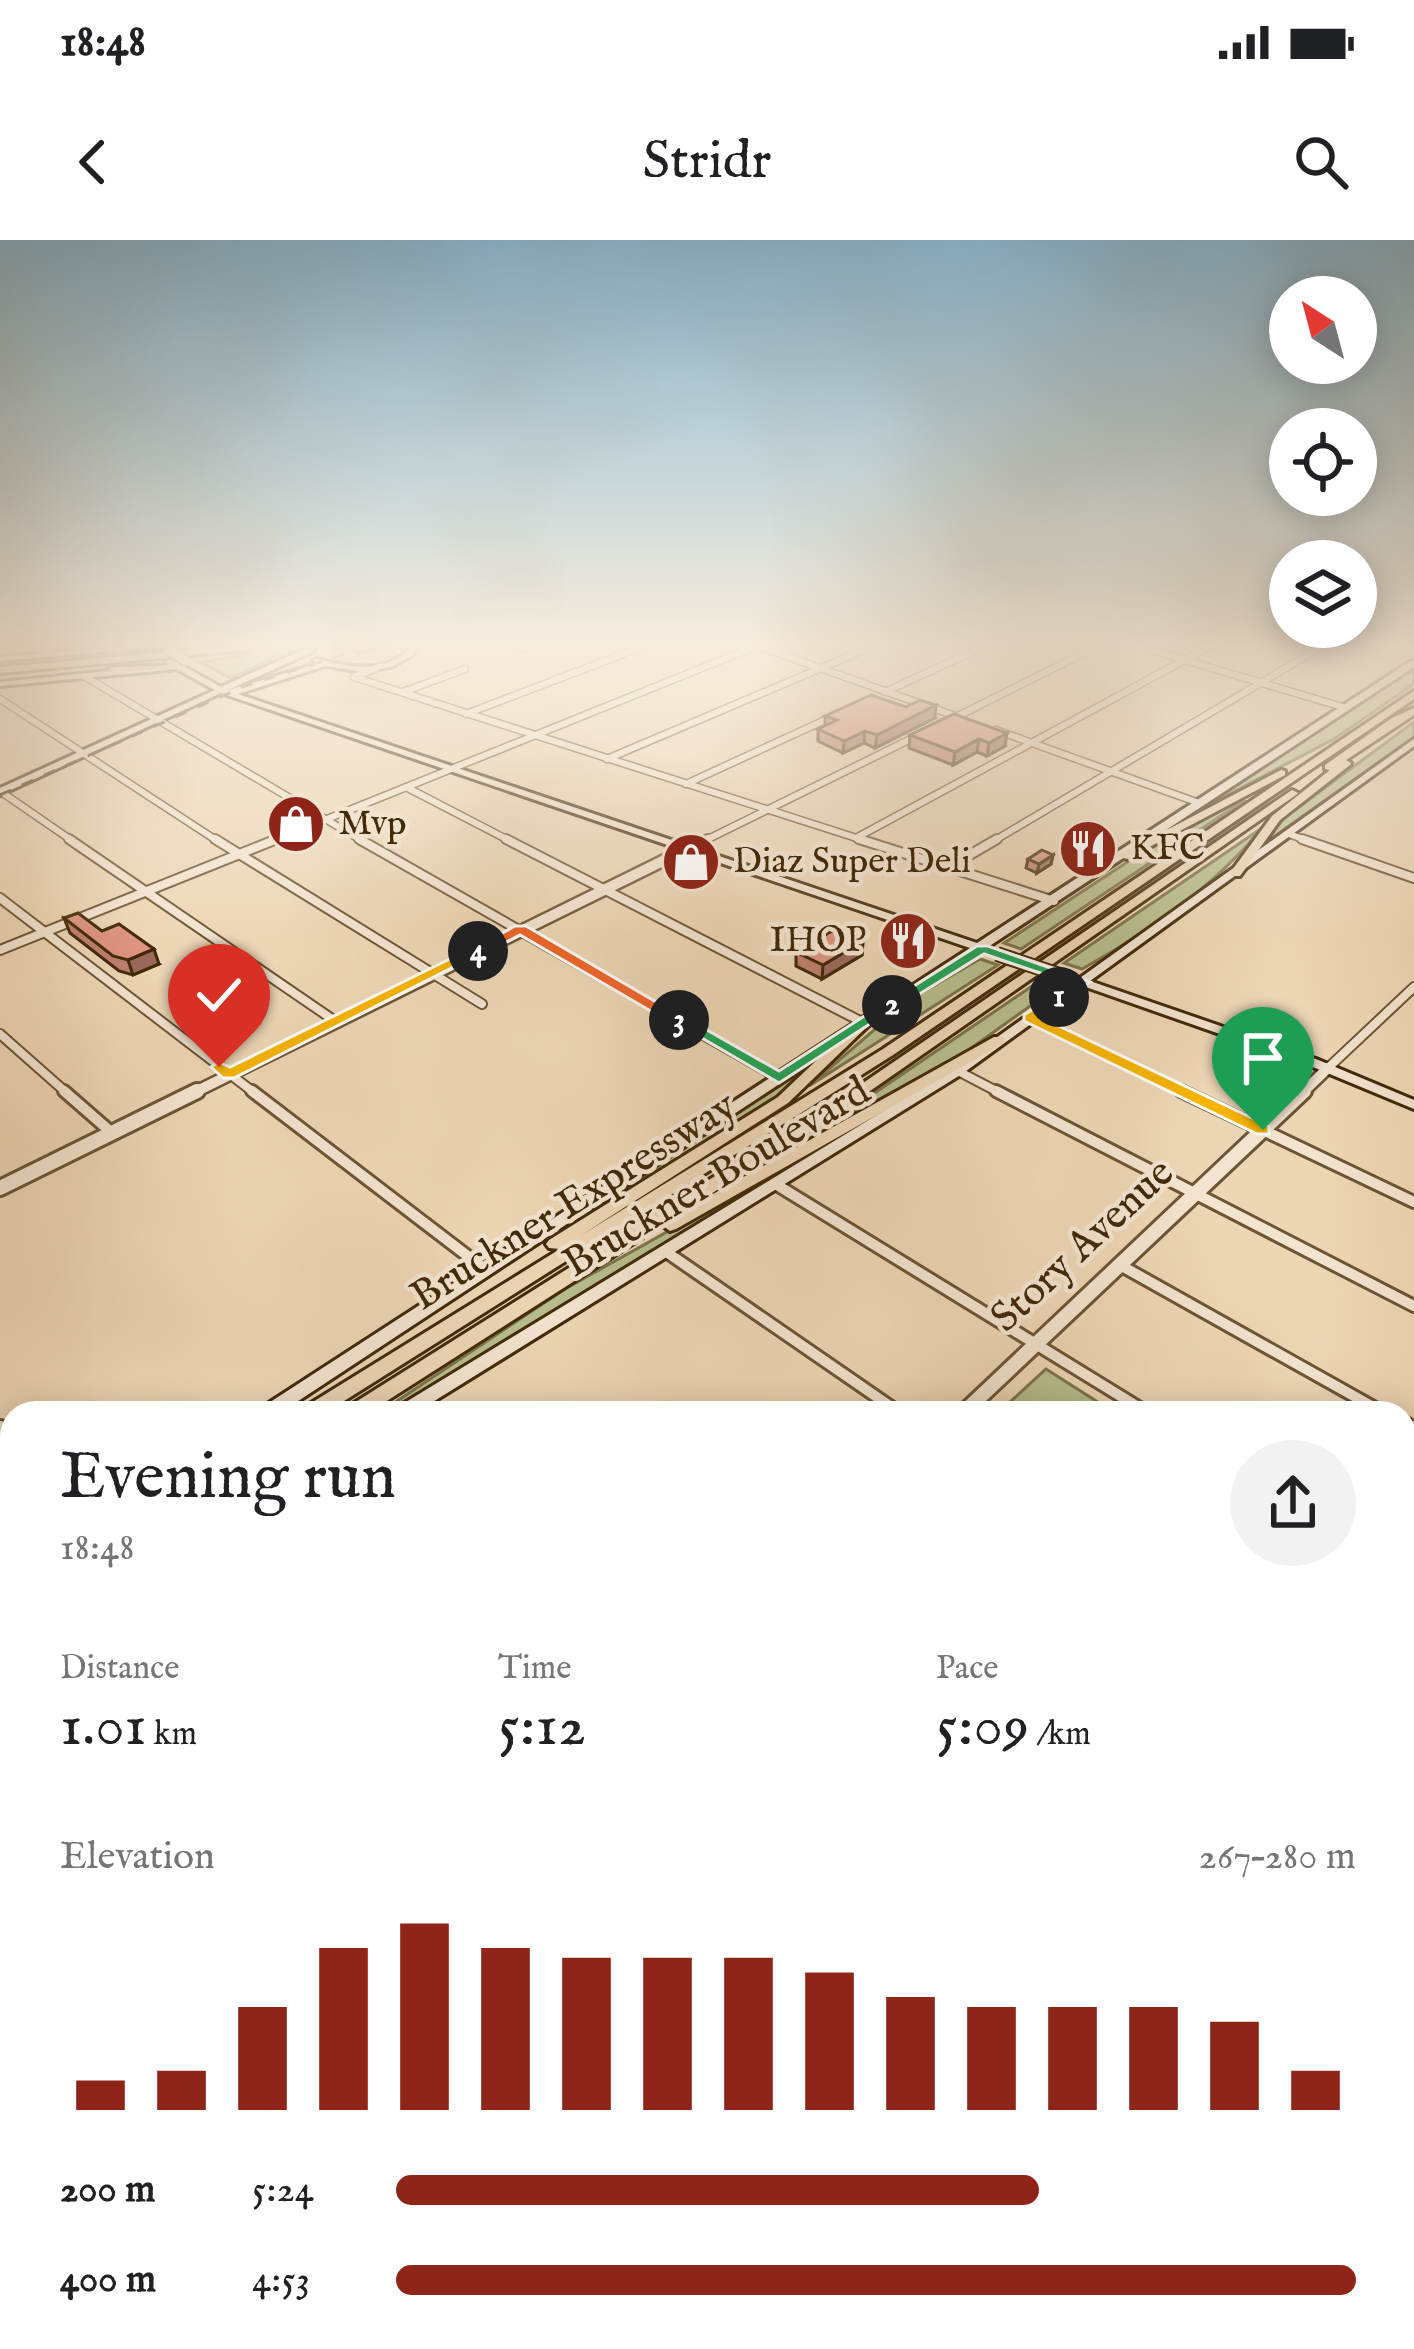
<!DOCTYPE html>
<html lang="en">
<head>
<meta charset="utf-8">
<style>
  :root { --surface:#fff; --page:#f2f2f2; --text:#202124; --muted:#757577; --accent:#8f2418 }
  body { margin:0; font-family:"IM FELL English",serif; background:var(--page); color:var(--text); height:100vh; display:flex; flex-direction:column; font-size:45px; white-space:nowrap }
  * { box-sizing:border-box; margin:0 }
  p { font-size:39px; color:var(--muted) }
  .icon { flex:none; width:66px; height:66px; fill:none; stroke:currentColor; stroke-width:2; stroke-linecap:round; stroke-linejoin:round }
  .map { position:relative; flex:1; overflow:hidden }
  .details { position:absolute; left:0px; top:1161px; width:1416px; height:948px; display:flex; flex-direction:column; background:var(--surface); border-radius:36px 36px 0 0; box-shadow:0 6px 30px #0003 }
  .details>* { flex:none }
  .needle { width:78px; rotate:324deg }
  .controls { position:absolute; left:1269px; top:36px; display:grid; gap:24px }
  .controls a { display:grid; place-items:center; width:108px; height:108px; border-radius:50%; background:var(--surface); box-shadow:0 6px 30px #0003; font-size:60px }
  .pin { position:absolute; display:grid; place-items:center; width:102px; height:102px; color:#fff; margin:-123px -51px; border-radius:50% 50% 50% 0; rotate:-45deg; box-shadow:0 0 12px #0007 }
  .pin .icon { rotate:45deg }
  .km { position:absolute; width:60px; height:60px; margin:-30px; border-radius:50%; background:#222; color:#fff; font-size:33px; line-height:60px; text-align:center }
  .round { display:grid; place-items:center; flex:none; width:126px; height:126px; border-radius:63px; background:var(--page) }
  .overview { display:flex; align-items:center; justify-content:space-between; height:204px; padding:0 60px }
  h1 { font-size:66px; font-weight:600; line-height:90px }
  .stats { display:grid; grid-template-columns:repeat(3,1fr); gap:18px; height:204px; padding:12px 60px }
  .stats div { display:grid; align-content:center }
  .stats b { font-size:60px; font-weight:600 }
  .stats small { font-size:33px; font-weight:400 }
  .stats p { font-size:33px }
  .chart { height:336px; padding:24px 60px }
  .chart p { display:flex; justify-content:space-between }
  .chart svg { width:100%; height:216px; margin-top:12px; stroke:var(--accent); stroke-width:6 }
  ul { padding:0 60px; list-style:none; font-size:39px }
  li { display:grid; grid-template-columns:192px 144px 1fr; align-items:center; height:90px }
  li i { height:30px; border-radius:15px; background:var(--accent) }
  .status { display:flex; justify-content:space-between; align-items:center; height:84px; padding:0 60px; background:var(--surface); direction:ltr }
  .status svg { height:33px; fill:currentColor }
  header { display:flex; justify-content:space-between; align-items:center; height:156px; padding:0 60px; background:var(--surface); font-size:54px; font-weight:600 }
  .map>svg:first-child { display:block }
  .green { fill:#b8be8e; stroke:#7c744c; stroke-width:3 }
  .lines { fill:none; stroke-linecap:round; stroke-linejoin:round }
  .motorway-tunnel { stroke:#cbb393; stroke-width:10; stroke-dasharray:10 6; stroke-linecap:butt }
  .minor-far4-casing { stroke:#6c5434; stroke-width:9 }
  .minor-far3-casing { stroke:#6c5434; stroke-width:12 }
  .minor-far2-casing { stroke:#6c5434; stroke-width:16 }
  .minor-far1-casing { stroke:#6c5434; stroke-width:20 }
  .minor-casing { stroke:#6c5434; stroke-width:22 }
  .tertiary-far3-casing { stroke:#6c5434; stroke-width:15 }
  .tertiary-far2-casing { stroke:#6c5434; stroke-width:20 }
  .tertiary-far1-casing { stroke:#6c5434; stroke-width:22 }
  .tertiary-casing { stroke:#6c5434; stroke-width:27 }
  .secondary-casing { stroke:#412909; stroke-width:6 }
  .motorway-casing { stroke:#412909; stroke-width:6 }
  .minor-far4 { stroke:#f3e4d0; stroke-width:6 }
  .minor-far3 { stroke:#f3e4d0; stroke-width:8 }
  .minor-far2 { stroke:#f3e4d0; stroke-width:10 }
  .minor-far1 { stroke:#f3e4d0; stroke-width:14 }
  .minor { stroke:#f3e4d0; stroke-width:16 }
  .tertiary-far3 { stroke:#f3e4d0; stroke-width:10 }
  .tertiary-far2 { stroke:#f3e4d0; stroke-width:14 }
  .tertiary-far1 { stroke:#f3e4d0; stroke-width:16 }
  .tertiary { stroke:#f3e4d0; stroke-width:21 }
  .secondary { fill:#f3e4d0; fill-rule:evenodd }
  .motorway { fill:#edd6b6; fill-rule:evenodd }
  .rail { stroke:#412909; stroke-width:3; stroke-dasharray:12 12; stroke-linecap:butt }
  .secondary-bridge-far1-casing { stroke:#412909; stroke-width:12; stroke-linecap:butt }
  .secondary-bridge-casing { stroke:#412909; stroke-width:16; stroke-linecap:butt }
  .secondary-bridge-far1 { stroke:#f3e4d0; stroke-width:9 }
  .secondary-bridge { stroke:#f3e4d0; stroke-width:12 }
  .wall { fill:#be7f6f; stroke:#412909; stroke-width:3 }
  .shaded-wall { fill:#9b685a; stroke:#412909; stroke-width:3 }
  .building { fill:#dd9481; stroke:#412909; stroke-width:3 }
  .split-1 { fill:#f5b400; stroke:#fff; stroke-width:3 }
  .split-2 { fill:#22a559; stroke:#fff; stroke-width:3 }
  .split-3 { fill:#22a559; stroke:#fff; stroke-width:3 }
  .split-4 { fill:#f0652b; stroke:#fff; stroke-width:3 }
  .split-5 { fill:#f5b400; stroke:#fff; stroke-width:3 }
  .labels { text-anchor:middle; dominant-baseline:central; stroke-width:9; stroke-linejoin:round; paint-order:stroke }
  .far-poi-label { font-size:36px; fill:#412909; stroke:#f3e4d0; text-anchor:start }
  .street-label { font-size:42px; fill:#412909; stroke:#f3e4d0 }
</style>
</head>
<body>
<div class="status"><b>18:48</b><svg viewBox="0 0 49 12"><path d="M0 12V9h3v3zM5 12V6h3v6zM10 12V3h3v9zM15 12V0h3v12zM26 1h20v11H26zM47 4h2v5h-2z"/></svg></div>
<header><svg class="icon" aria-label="back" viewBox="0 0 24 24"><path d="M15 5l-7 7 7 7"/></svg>Stridr<svg class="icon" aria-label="search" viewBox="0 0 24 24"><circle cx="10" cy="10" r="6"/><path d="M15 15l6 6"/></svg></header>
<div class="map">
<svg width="1414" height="2109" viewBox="0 0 1414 2109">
  <rect width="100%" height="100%" fill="#edd6b6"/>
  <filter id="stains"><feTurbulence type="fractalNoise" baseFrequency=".00167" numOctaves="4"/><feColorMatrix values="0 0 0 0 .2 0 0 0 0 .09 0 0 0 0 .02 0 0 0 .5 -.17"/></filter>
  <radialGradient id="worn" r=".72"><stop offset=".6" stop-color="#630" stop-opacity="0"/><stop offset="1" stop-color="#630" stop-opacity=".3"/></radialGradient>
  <g class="green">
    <path d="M246,404L296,407L230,438L201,422L245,415Z"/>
    <path d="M1414,428V444L1334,499L1189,575Z"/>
    <path d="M1414,482V497L1265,603L1284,578Z"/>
    <path d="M1238,560L1243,561L1021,709L1004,703L1141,613Z"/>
    <path d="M1262,588C1213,648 1150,691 1082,729L1064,723Z"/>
    <path d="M980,719L998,725L809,846L909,760Z"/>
    <path d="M1041,740L1058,746L949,824L826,886Z"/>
    <path d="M805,827L810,830L771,865L504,1025Z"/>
    <path d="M881,872L390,1173H379L565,1049Z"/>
    <path d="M1046,1129L1115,1173H998Z"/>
  </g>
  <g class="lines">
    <path class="motorway-tunnel" d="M246,412L348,403"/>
    <g class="minor-far4-casing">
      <g id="minor-far4">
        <path d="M34,403L53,415"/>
        <path d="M1128,403L1346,468"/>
        <path d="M758,406L961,478"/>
        <path d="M519,410L538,403"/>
        <path d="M381,426L354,437L869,602"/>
        <path d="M84,436L364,602"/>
        <path d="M403,452L465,429"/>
        <path d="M885,452L991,403"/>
        <path d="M0,459L219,602"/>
        <path d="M466,474L652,403"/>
        <path d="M956,477L1104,403"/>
        <path d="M996,490L1199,563"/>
        <path d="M607,519L880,403"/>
        <path d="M686,544L836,475"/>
        <path d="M406,547L512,602"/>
        <path d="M0,551L74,602"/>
        <path d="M1289,594L1311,602"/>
        <path d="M856,598L1216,403"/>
        <path d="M270,602L764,403"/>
        <path d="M702,602L923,493"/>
        <path d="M992,602L1328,403"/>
      </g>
    </g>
    <g class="minor-far3-casing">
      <g id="minor-far3">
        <path d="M69,599L335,781"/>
        <path d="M215,599L482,764"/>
        <path d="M359,599L779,838"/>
        <path d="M506,599L864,783"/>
        <path d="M859,599L1054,661"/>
        <path d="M1302,599L1414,638"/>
        <path d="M689,608L708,599"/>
        <path d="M949,627L997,599"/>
        <path d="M0,658L256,854"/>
        <path d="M0,710L277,599"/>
        <path d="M1029,778L1187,854"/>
        <path d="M0,794L68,854"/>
        <path d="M1328,828L1414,747"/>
        <path d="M958,831L1002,854"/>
      </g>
    </g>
    <g class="minor-far2-casing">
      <g id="minor-far2">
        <path d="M64,851L111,892"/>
        <path d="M252,851L486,1030"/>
        <path d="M996,851L1414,1066"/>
        <path d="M1181,851L1414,962"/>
        <path d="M777,945L1148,1173"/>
        <path d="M665,1011L900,1173"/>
        <path d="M1120,1025L1384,1173"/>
      </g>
    </g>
    <g class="minor-far1-casing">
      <g id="minor-far1">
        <path d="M1404,1184L1414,1190"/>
        <path d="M1404,1330L1414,1336"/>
        <path d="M1404,1515L1414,1522"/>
      </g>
    </g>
    <g class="minor-casing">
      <g id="minor">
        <path d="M1404,1734L1414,1742"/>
        <path d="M1404,2015L1414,2024"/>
        <path d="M297,2097L305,2109"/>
        <path d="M713,2097L718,2109"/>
      </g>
    </g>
    <g class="tertiary-far3-casing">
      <g id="tertiary-far3">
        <path d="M191,854L689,608"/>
        <path d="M1301,854L1328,828"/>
      </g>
    </g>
    <g class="tertiary-far2-casing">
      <g id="tertiary-far2">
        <path d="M0,948L197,851"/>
        <path d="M963,1173L1304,851"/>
      </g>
    </g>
    <g class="tertiary-far1-casing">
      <g id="tertiary-far1">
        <path d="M0,1189L12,1203"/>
        <path d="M0,1274L12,1282"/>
      </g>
    </g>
    <g class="tertiary-casing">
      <g id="tertiary">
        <path d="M1404,1648L1414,1631"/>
        <path d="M0,2080L12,2069"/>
        <path d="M1140,2109L1146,2097"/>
      </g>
    </g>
    <g class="secondary-casing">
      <g id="secondary">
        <path d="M158,403H187L183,405L0,421V417Z"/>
        <path d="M280,403H315L318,405L314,407V411L228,450L317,424L313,421L317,419C348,428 393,435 413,403H421L413,415L391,427L358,431L325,426L238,454L977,703L1411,421H1414V427L988,707L993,709V713L980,712L280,1173H259L261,1168L970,708L221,453L0,555V548L215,450L177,429L0,446V442L169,425L166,422L170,420L185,424V427L221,447L309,407Z"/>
        <path d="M1414,499V506L1090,741L1316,819L1414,860V869L1308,825L1083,746L962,834L415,1173H394L396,1168L954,828Z"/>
        <path d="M12,1332V1350L0,1356V1338Z"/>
        <path d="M12,1426V1446L0,1453V1433Z"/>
        <path d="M0,1738L12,1741V1763L0,1760Z"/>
        <path d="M1027,2097H1080L1086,2100L1090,2109H1037L1031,2106Z"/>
      </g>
    </g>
    <g class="motorway-casing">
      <g id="motorway">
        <path d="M249,405V409L246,410L0,433V427Z"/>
        <path d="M152,426L155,427V431L112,433L107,430L112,427Z"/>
        <path d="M1414,451V459L893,815L325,1173H300L303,1168L560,1009L549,1008L546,1004L549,1000L778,857L859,780L864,779L871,783L788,863L580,996L883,809Z"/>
        <path d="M1414,468V475L1346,520L1351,523L1350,525L1280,580L1240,636H1232L1230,633L1272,576L1330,530L1325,529V525L1392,478Z"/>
        <path d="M1281,530L1285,531V535L1127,619L1117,616Z"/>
        <path d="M1292,550L1298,553L1296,555L870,851L697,963L994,797H1004V803L676,989L670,991L662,985L368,1173H343L346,1168L860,845Z"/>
        <path d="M12,1361V1383L0,1389V1367Z"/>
        <path d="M12,1391V1414L0,1419V1396Z"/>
      </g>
    </g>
    <use href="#minor-far4" class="minor-far4"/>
    <use href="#minor-far3" class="minor-far3"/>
    <use href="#minor-far2" class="minor-far2"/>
    <use href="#minor-far1" class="minor-far1"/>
    <use href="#minor" class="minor"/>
    <use href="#tertiary-far3" class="tertiary-far3"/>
    <use href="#tertiary-far2" class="tertiary-far2"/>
    <use href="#tertiary-far1" class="tertiary-far1"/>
    <use href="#tertiary" class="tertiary"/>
    <use href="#secondary" class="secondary"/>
    <use href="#motorway" class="motorway"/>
    <path class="rail" d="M0,555L245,446L379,403"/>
    <g class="secondary-bridge-far1-casing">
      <path id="secondary-bridge-far1" d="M170,411L186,421"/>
    </g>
    <g class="secondary-bridge-casing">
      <path id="secondary-bridge" d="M997,714L1066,737"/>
    </g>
    <use href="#secondary-bridge-far1" class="secondary-bridge-far1"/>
    <use href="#secondary-bridge" class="secondary-bridge"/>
  </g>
  <g class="wall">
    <path d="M339,403H375L376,408L358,413Z"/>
    <path d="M906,467L935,478L875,508L864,503L843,513L818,501V489L825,486V476Z"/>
    <path d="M954,474L1005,506L987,516L977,512L953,525L909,508L910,495Z"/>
    <path d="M1053,615L1051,624L1037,633L1026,628L1028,619Z"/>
    <path d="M64,678L102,691L159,724L133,735L119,731L70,693Z"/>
    <path d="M863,701L862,715L822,739L796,726V712Z"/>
    <path d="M1375,2097H1404L1414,2109H1388Z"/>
  </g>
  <g class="shaded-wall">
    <path d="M356,403H375L376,408L358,413Z"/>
    <path d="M936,465L935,478L875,508L877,495Z"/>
    <path d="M865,491L864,503L843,513L844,501Z"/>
    <path d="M1007,493L1005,506L987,516L989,503Z"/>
    <path d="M979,499L977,512L953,525L955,512Z"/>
    <path d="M1053,615L1051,624L1037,633L1039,624Z"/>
    <path d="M863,701L862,715L822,739L823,725Z"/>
    <path d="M154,709L159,724L133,735L128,720Z"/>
  </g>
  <g class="building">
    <path d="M871,455L906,467L920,460L936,465L877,495L865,491L844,501L818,489L837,480L825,476Z"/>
    <path d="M954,474L1007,493L989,503L979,499L955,512L910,495Z"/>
    <path d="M1042,610L1053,615L1039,624L1028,619Z"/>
    <path d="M78,673L102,691L119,684L154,709L128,720L113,716L64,678Z"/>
    <path d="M837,688L863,701L823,725L796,712Z"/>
    <path d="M1404,2042L1414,2051V2109L1401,2097H1404Z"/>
  </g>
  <linearGradient id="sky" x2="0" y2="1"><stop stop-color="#88b6d1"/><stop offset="0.58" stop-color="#f7edde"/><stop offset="1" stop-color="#f7edde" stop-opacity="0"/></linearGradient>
  <rect width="1414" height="698" fill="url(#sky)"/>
  <path class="split-1" d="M1059,752L1064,760L1040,777L1269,886V894H1257L1024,781V775Z"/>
  <path class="split-2" d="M977,706H988L1090,742L1064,760H1053V754L1070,743L984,714L897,768L884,765Z"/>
  <path class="split-3" d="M886,762L899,765L779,843L671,780L684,777L779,831Z"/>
  <path class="split-4" d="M515,686H526L687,780L673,784L520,695L483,714L470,711Z"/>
  <path class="split-5" d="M472,708L485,711L234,838H223L211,827L219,822L230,827Z"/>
  <defs>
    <g id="shop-disc" transform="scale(3)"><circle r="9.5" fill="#8f2418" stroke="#f3e4d0"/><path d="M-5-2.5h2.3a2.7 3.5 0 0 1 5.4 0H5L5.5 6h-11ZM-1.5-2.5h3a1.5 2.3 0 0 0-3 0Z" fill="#fff"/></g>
    <g id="restaurant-disc" transform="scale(3)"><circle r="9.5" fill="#8f2418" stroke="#f3e4d0"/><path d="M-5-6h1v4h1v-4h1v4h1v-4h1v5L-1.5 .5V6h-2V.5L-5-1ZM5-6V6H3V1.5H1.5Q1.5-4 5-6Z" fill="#fff"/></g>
  </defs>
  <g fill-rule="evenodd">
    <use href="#shop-disc" x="296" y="584"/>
    <use href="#restaurant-disc" x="1088" y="609"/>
    <use href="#shop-disc" x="691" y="622"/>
    <use href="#restaurant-disc" x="908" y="701"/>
  </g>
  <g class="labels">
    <g class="far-poi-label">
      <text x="338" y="584">Mvp</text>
      <text x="1130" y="609">KFC</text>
      <text x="733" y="622">Diaz Super Deli</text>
      <text x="866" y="701" text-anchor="end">IHOP</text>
    </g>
    <g class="street-label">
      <text transform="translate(717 938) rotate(-31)">Bruckner Boulevard</text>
      <text transform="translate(574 962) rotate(-32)">Bruckner Expressway</text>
      <text transform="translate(1083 1006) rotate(-43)">Story Avenue</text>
    </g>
  </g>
  <rect width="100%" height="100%" filter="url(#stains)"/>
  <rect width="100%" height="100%" fill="url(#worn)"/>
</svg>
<div class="controls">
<a><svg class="needle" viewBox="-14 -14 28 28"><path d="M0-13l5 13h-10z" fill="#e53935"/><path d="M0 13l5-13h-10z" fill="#757577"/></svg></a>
<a><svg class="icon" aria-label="locate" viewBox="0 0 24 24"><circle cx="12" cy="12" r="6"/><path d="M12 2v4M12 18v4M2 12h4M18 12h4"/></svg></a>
<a><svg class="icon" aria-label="layers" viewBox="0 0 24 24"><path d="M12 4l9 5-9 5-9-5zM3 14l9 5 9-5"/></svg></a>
</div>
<div class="pin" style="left:1263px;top:890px;background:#1e9e55"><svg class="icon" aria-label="arrive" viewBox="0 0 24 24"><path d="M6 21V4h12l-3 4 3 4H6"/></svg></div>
<div class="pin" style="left:219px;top:827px;background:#d93025"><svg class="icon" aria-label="check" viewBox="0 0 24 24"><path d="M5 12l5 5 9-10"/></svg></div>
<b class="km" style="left:1059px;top:757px">1</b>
<b class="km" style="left:892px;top:765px">2</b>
<b class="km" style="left:679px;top:780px">3</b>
<b class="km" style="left:478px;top:711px">4</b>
<section class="details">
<div class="overview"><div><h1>Evening run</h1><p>18:48</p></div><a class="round"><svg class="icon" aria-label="share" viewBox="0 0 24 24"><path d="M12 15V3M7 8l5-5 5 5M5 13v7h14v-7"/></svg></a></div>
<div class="stats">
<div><p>Distance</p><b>1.01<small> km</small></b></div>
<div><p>Time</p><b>5:12</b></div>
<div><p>Pace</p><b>5:09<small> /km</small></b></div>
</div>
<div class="chart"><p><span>Elevation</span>267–280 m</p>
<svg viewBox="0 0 160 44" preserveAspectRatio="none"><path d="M5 44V38M15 44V36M25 44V23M35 44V11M45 44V6M55 44V11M65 44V13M75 44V13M85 44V13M95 44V16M105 44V21M115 44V23M125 44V23M135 44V23M145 44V26M155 44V36"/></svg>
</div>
<ul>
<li><b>200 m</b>5:24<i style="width:67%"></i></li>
<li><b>400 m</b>4:53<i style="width:100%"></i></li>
</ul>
</section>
</div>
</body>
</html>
